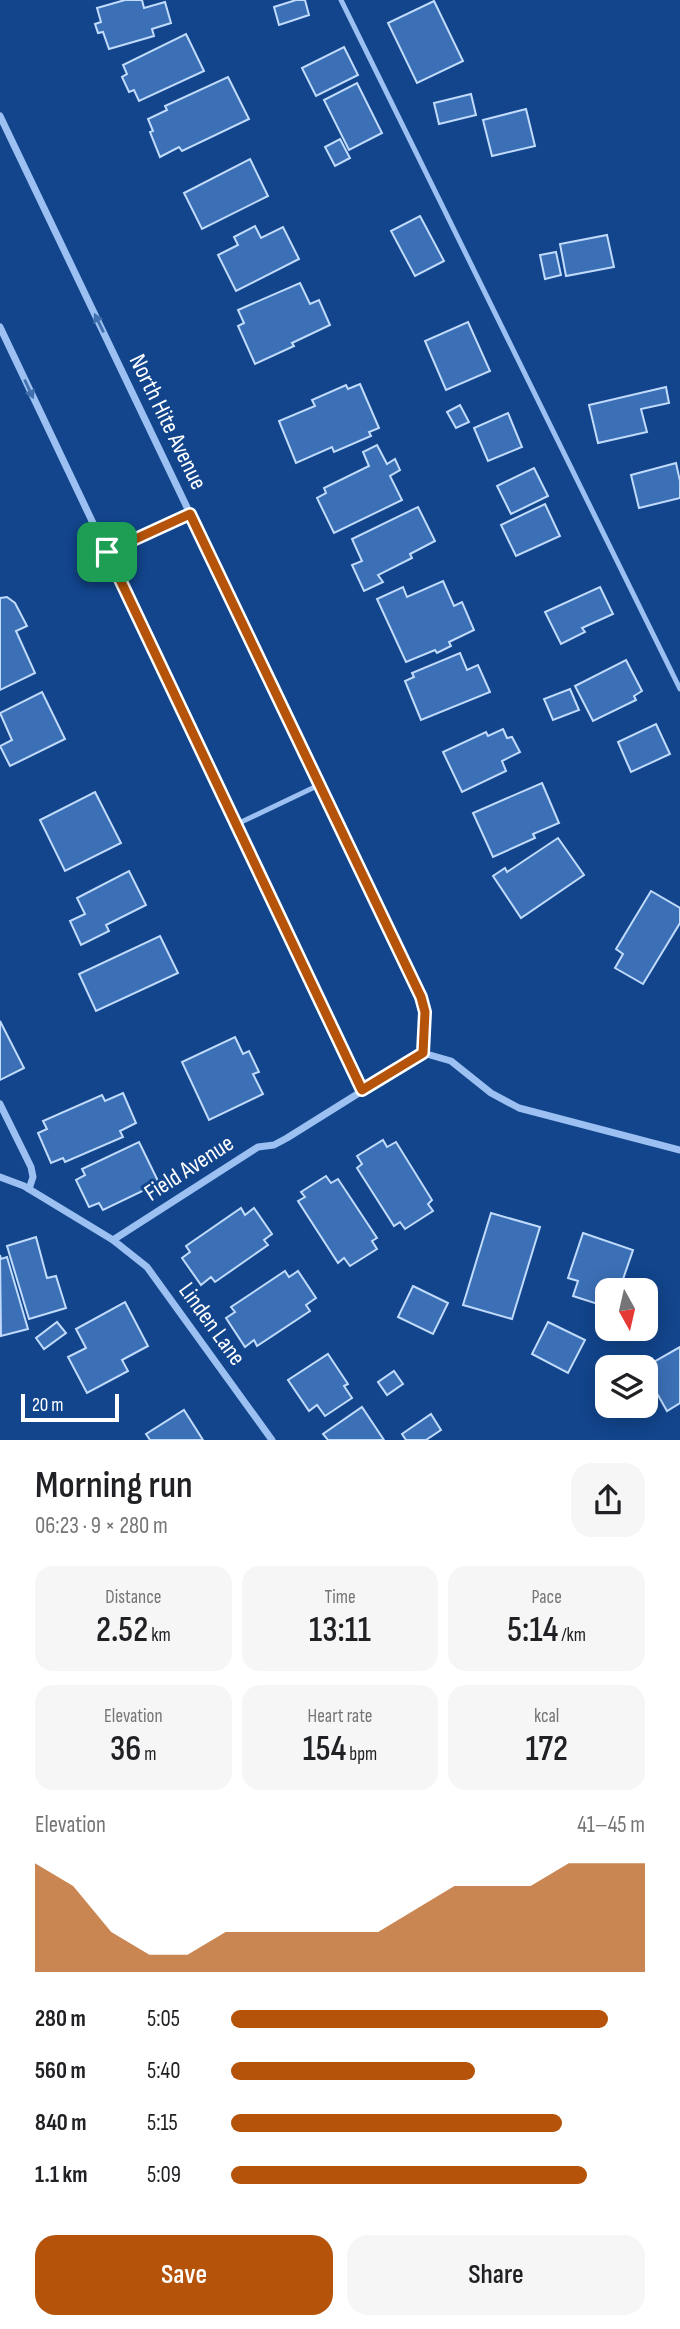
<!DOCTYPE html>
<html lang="en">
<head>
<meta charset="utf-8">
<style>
  :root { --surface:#fff; --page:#f6f6f6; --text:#202124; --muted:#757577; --accent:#b45309 }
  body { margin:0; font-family:"Sofia Sans Condensed",sans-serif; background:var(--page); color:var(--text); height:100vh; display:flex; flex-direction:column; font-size:26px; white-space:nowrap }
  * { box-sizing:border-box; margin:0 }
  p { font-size:23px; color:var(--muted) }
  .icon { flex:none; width:38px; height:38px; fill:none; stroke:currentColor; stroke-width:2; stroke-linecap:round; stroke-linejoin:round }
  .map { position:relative; height:1440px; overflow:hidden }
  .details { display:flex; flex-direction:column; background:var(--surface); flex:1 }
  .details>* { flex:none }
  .needle { width:46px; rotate:172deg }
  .controls { position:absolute; left:595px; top:1278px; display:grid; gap:14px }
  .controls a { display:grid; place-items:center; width:63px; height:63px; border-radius:14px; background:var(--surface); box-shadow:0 4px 18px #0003; font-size:35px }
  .scale { position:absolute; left:21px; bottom:18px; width:98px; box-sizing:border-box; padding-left:7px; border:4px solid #fff; border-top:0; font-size:19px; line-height:24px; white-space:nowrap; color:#fff; -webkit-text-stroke:5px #12458c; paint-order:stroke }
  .pin { position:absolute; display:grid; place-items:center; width:60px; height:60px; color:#fff; margin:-30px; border-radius:14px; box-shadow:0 4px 10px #0006 }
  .round { display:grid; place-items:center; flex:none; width:74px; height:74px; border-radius:21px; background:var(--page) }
  .overview { display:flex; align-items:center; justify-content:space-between; height:119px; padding:0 35px }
  h1 { font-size:38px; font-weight:600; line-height:52px }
  .stats { display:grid; grid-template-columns:repeat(3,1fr); gap:10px; height:119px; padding:7px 35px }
  .stats div { display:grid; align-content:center; border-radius:18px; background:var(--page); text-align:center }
  .stats b { font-size:35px; font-weight:600 }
  .stats small { font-size:19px; font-weight:400 }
  .stats p { font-size:19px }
  .chart { height:196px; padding:14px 35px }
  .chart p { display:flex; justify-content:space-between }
  .chart svg { width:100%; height:126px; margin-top:7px; fill:var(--accent); opacity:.7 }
  .primary-button { display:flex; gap:14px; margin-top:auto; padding:14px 35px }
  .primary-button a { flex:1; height:80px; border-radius:21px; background:var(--accent); color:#fff; font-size:28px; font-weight:600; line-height:80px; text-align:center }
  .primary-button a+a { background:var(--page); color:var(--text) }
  ul { padding:0 35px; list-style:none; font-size:23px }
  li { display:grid; grid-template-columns:112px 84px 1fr; align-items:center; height:52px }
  li i { height:18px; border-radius:9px; background:var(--accent) }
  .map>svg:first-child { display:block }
  .building { fill:#3b70b6; stroke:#c1dbfc; stroke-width:2 }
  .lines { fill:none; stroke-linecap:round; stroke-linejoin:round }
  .service { stroke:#9bc0f1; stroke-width:5 }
  .minor { stroke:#9bc0f1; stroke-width:7 }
  .oneway { fill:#4270af }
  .route-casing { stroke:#fff; stroke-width:14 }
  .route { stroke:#b45309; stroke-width:9 }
  .labels { text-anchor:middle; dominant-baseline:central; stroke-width:6; stroke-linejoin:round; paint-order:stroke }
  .street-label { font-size:24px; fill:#fff; stroke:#12458c }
</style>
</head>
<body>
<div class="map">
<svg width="680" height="1440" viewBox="0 0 680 1440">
  <rect width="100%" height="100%" fill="#12458c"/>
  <g class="building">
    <path d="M125,0H142L144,8L165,2L171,23L152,29L154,36L109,49L103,32L98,33L95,24L101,22L97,8Z"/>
    <path d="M296,0H305L309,15L279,25L274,7Z"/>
    <path d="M434,1L463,61L417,83L388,23Z"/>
    <path d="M186,34L204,71L139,101L134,90L129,92L122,77L127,74L123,65Z"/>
    <path d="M344,47L358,75L316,96L302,68Z"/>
    <path d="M228,77L249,119L182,151L179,147L160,157L150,132L153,131L148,119L167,110L165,106Z"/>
    <path d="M357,83L382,133L349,150L324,100Z"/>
    <path d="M471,94L476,115L439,124L434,103Z"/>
    <path d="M526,109L535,146L492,156L483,120Z"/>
    <path d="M340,139L350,158L335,166L325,147Z"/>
    <path d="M250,159L268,196L202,229L184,193Z"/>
    <path d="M420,216L444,261L415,276L391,231Z"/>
    <path d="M255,226L261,238L283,227L299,259L236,291L218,255L238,245L234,237Z"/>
    <path d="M607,235L614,267L566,276L560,244Z"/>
    <path d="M556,252L561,275L545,279L540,255Z"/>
    <path d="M300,283L310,304L319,300L330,325L292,343L294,346L255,364L238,326L244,323L238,310Z"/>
    <path d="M468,322L490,371L446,390L425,341Z"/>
    <path d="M360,384L379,428L369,432L371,436L334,452L332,447L296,463L279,421L315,406L312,400L346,385L348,389Z"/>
    <path d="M666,387L669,403L641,409L647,432L598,443L589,405Z"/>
    <path d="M460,405L469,422L456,428L447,412Z"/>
    <path d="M508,413L522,447L488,461L474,428Z"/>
    <path d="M377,445L387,464L395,459L400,470L390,476L402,500L334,533L317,498L326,493L324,488L369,466L363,452Z"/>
    <path d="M676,463L680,481V498L639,508L631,475Z"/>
    <path d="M534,468L548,496L511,514L497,486Z"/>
    <path d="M545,504L560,536L516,556L501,525Z"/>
    <path d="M418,507L435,541L410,554L412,558L378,575L383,582L364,591L352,565L362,561L352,539Z"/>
    <path d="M443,581L454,606L462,602L474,630L449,642L451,646L437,653L435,650L406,662L377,599L403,587L407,597Z"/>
    <path d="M600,587L613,614L582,628L585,632L561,644L545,612Z"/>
    <path d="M7,597L15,603L27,626L16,631L35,673L0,690V598Z"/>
    <path d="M460,653L467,670L478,665L490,692L421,720L405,681L414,677L412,673Z"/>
    <path d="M626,660L642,691L634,696L636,700L593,721L575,686Z"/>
    <path d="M570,689L579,710L553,720L544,699Z"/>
    <path d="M42,692L65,739L10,766L0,746L12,740L0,713Z"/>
    <path d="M656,724L670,754L631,772L618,742Z"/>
    <path d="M503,729L507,738L512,737L520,752L502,761L506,771L462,792L443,752L486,732L488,736Z"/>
    <path d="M542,783L559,823L533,834L535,838L493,857L473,813Z"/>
    <path d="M95,792L121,843L65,871L40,820Z"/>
    <path d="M558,838L584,875L521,918L493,876L505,868L507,872Z"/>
    <path d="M129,871L146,905L106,925L109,931L81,945L70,921L85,914L77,898Z"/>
    <path d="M651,891L680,908V923L643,984L615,968L623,954L616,949Z"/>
    <path d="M160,936L178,973L96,1011L79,974Z"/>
    <path d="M0,1021L24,1068L0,1080Z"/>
    <path d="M235,1037L243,1054L249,1051L259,1072L253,1074L263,1094L209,1120L182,1062Z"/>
    <path d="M123,1093L136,1123L120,1131L123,1137L65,1162L63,1158L51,1163L38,1133L47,1129L43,1121L102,1095L105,1101Z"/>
    <path d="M383,1140L387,1147L396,1142L432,1200L428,1204L433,1211L405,1229L400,1222L394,1226L357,1168L362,1164L357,1156Z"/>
    <path d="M139,1142L159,1183L103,1210L99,1203L89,1207L76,1180L85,1175L82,1169Z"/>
    <path d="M326,1176L331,1183L338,1179L377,1238L372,1241L377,1249L350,1266L344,1258L338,1263L298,1201L305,1197L301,1192Z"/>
    <path d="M241,1208L245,1215L254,1208L272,1234L264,1240L268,1245L215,1282L211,1277L201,1285L182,1258L190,1252L186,1246Z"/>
    <path d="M491,1213L540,1227L512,1319L463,1305Z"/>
    <path d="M583,1233L633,1250L620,1288L625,1290H607V1307L573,1296L578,1281L568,1278Z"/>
    <path d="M36,1237L47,1278L56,1276L66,1308L29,1319L7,1246Z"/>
    <path d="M0,1255L1,1259L7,1257L28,1329L1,1336Z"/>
    <path d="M285,1271L289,1277L298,1271L316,1298L306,1305L310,1311L257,1346L254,1340L245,1347L226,1318L235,1312L231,1307Z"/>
    <path d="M413,1286L448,1303L433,1334L398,1317Z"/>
    <path d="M125,1302L148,1346L122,1360L128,1371L87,1393L68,1357L86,1348L76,1329Z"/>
    <path d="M57,1322L66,1333L44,1349L36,1338Z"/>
    <path d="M548,1322L585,1340L568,1373L532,1354Z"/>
    <path d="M680,1347V1403L667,1411L646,1374L645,1367Z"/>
    <path d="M328,1354L348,1384L344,1386L352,1398L325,1416L317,1405L309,1411L288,1380Z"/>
    <path d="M394,1371L403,1384L387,1395L378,1382Z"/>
    <path d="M362,1407L384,1440H328L323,1434Z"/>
    <path d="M184,1410L203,1440H150L146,1434Z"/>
    <path d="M431,1414L441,1430L426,1440H406L402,1434Z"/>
  </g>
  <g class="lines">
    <g class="service">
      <path d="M341,0L680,689"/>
      <path d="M107,552L190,514"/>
      <path d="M237,824L319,785"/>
    </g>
    <g class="minor">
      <path d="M0,116L421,997L425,1012L423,1053"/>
      <path d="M0,327L362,1090"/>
      <path d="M0,1104L31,1167L33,1177L29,1189"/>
      <path d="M0,1177L24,1186L113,1240L258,1147L274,1145L287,1138L423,1053L451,1061L491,1093L519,1108L680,1150"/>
      <path d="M113,1240L147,1267L272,1440"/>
    </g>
  </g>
  <defs><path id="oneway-solid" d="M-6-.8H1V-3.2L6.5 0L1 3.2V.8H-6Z" transform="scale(1.75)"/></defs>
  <g class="oneway">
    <use href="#oneway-solid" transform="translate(99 323) rotate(-116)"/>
    <use href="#oneway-solid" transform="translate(29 389) rotate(65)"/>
  </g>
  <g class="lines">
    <g class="route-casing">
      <path id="route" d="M190,514L421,997L425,1012L423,1053L362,1090L107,552Z"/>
    </g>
    <use href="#route" class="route"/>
  </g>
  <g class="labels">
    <g class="street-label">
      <text transform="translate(168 422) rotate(64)">North Hite Avenue</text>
      <text transform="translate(189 1168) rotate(-33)">Field Avenue</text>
      <text transform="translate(212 1324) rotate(54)">Linden Lane</text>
    </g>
  </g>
</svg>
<div class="controls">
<a><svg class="needle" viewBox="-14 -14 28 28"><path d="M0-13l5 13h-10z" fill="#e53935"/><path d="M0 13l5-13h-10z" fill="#757577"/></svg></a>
<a><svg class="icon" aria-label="layers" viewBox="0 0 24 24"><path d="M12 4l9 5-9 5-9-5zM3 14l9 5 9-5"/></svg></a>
</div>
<div class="scale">20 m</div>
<div class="pin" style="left:107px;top:552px;background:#1e9e55"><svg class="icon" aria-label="arrive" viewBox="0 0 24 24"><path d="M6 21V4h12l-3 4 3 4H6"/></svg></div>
</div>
<section class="details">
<div class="overview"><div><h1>Morning run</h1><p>06:23 · 9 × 280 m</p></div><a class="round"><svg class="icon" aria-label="share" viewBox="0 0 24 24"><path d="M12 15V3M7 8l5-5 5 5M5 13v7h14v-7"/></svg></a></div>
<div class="stats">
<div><p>Distance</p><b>2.52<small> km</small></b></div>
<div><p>Time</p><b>13:11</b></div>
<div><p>Pace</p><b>5:14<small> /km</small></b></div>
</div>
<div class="stats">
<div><p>Elevation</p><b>36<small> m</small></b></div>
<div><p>Heart rate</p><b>154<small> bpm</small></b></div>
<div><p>kcal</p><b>172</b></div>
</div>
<div class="chart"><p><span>Elevation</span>41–45 m</p>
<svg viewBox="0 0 160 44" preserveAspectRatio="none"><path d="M0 44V6L10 14L20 30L30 38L40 38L50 30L60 30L70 30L80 30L90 30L100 22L110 14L120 14L130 14L140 6L150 6L160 6V44z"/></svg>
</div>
<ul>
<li><b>280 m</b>5:05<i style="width:91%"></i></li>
<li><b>560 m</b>5:40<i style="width:59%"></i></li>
<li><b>840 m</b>5:15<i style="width:80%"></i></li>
<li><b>1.1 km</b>5:09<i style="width:86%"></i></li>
</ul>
<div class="primary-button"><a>Save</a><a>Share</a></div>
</section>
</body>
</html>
